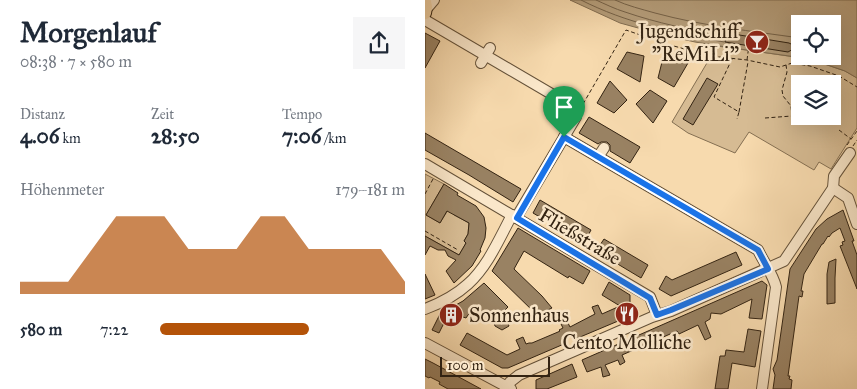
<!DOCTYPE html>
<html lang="de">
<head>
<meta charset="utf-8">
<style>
  :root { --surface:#fff; --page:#f6f6f7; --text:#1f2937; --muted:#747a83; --accent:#b45309 }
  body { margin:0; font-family:"IM FELL Great Primer",serif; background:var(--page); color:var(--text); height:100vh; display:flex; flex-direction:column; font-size:19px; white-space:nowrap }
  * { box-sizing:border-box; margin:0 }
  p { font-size:16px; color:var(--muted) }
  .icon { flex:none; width:28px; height:28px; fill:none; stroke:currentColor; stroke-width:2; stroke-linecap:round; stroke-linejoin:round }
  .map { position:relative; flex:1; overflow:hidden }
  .side { display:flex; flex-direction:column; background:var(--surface); width:425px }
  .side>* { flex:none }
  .buttons { position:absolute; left:366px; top:15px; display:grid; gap:10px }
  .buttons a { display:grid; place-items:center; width:50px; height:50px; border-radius:0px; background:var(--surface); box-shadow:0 5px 20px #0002; font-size:25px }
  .scale { position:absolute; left:15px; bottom:12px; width:110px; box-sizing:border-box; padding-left:5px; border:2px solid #332312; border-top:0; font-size:14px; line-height:18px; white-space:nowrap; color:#332312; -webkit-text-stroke:4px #fae7ca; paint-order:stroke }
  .pin { position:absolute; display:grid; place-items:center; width:42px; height:42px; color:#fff; margin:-51px -21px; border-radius:50% 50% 50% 0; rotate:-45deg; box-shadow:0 0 5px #0007 }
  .pin .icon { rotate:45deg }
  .round { display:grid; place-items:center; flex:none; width:52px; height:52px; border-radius:0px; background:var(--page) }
  .overview { display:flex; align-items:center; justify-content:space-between; height:85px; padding:0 20px }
  h1 { font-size:28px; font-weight:800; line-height:38px }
  .metrics { display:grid; grid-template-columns:repeat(3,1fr); gap:8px; height:85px; padding:5px 20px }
  .metrics div { display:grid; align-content:center }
  .metrics b { font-size:21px; font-weight:800 }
  .metrics small { font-size:14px; font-weight:400 }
  .metrics p { font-size:14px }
  .chart { height:140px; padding:10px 20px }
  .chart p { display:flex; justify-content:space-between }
  .chart svg { width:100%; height:90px; margin-top:5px; fill:var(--accent); opacity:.7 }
  ul { padding:0 20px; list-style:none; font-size:16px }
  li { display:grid; grid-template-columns:80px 60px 1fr; align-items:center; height:38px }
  li i { height:12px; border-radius:6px; background:var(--accent) }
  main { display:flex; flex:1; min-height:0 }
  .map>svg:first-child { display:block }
  .green { fill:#d6bb93; stroke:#846f52; fill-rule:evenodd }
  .water { fill:#b49c79; stroke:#806c50; fill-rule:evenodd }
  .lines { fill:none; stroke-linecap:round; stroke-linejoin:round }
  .shore { stroke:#746046; stroke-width:1 }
  .building { fill:#998263; stroke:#332312 }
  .minor-casing { stroke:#645139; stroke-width:12 }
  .major-casing { stroke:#332312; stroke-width:14 }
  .path { stroke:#332312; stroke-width:1; stroke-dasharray:4 2.5; stroke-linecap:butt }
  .minor { stroke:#fae7ca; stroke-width:10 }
  .major { stroke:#f7daae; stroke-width:12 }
  .route-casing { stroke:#fff; stroke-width:10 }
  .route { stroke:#1a73e8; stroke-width:6 }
  .labels { text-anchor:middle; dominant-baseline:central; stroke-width:5; stroke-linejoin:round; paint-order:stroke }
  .poi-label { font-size:20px; fill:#332312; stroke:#fae7ca; text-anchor:end }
  .street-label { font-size:20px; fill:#332312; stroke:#fae7ca }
</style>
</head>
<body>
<main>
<section class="side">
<div class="overview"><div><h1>Morgenlauf</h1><p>08:38 · 7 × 580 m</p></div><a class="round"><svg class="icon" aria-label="share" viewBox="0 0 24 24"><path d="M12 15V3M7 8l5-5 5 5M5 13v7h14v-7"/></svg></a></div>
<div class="metrics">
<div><p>Distanz</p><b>4.06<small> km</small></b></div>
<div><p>Zeit</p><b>28:50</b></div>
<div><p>Tempo</p><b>7:06<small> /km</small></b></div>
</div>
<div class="chart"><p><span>Höhenmeter</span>179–181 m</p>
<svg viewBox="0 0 160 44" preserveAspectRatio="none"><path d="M0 44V38L10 38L20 38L30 22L40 6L50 6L60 6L70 22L80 22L90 22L100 6L110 6L120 22L130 22L140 22L150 22L160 38V44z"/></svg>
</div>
<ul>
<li><b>580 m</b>7:22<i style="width:61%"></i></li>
</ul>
</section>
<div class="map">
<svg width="432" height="389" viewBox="0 0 432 389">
  <rect width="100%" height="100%" fill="#f7daae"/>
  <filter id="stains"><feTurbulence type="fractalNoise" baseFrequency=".004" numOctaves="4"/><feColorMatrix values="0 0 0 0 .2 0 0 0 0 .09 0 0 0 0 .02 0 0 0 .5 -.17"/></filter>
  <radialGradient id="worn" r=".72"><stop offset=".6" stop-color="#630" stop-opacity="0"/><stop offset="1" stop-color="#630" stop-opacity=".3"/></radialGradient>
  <g class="green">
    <path d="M292,46L385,59L420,71L432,78V128L406,169L394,162L389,170L324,132L310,153L263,133L247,122ZM375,84H408V116H375Z"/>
    <path d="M0,174L19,184L1,215L15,223L23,210L30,213L29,215L44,223L43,234L39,241L41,243L34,255L0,236Z"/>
  </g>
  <path class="water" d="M145,0H432V78L420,71L385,59L301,47L270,42L235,34L195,23ZM375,24H408V56H375Z"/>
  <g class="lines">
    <g class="shore">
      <path d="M156,0C201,23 250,33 299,42"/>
      <path d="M171,0C180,4 190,9 200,12C232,23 266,30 300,36"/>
      <path d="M190,0C203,6 216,9 230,13C278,26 326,31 375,38"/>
    </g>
  </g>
  <g class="building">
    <path d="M0,33L15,41L0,68Z"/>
    <path d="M302,33L364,43L368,45L370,48L363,52L300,42Z"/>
    <path d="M202,52L219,56L215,82L192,69Z"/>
    <path d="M238,58L263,63L249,87L233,78Z"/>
    <path d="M282,78L293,84L268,125L258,119Z"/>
    <path d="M185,81L202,100L189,113L172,103Z"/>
    <path d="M225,90L242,101L228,123L211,104Z"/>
    <path d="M164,117L215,147L205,163L185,151V145L182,142H176L173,144L154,133Z"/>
    <path d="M0,133L96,189L88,202L44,175L0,150Z"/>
    <path d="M19,184L33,193L32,195L51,206L59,217L61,228L60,238L55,250L56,251L47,266L29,283L21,271L31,260L23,256L20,250H13L5,246L0,255V236L34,255L41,243L39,241L43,234L44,223L22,211L15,223L1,215Z"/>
    <path d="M115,200L166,230L159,243L108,213Z"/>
    <path d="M418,210L429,241H427L432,255V289L415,246L418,245L417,242L420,241L415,228L407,233L404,237L403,236L398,244H397L379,274L376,291H378L377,297L374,296L363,376H365L364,379L367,380L366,389H348L350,375L348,369L352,360L365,269L391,229L402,219Z"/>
    <path d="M93,228L165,271L158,284L144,276L143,278L99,251L89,269L117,296L127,308L112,315L67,271Z"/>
    <path d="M179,239L223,265L216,278L171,251Z"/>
    <path d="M311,252L317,265L246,296L234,289L241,276L247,280Z"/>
    <path d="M411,259L410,278V303L402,304V274L404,262Z"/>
    <path d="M0,274L10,295L0,299Z"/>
    <path d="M337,281L342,285L337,319L324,318L327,299L296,314L286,313L285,319L280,322L286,337L280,340L273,325L254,334L252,331L197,355L200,362L195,365L193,360L180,365L185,375L178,377L176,367L162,372L157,360Z"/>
    <path d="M184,282L205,295V316L148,340L146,335L137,339L139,344L83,368H77L35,345L42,333L82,355L95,349L91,340L98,337L101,344L104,343H107L133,332L135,331L134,330L138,328L135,322L141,319L145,327L170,314L167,307L173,305L177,314L195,306L177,295Z"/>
    <path d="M59,283L83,307L76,314L82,317L81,319L84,326L77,330L70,326L67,317L51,309L43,315L41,318L38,317L23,325L19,323L14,333L7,330L15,314L38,301Z"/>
    <path d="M323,329L336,331L330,367L307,363L303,389H290L295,356H300L301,350L319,352Z"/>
    <path d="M0,359L8,363L56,389H23L14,384L15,382L5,377L4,378L0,376Z"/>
    <path d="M147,364L152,377L122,389H111V380Z"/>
  </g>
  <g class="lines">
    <g class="minor-casing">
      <g id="minor">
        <path d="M1,7H3L9,0"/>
        <path d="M0,20L147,106L150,109L151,117L91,218"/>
        <path d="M56,63L65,48"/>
        <path d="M139,137L333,250C339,263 348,274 351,287L337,389"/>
        <path d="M173,157L179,148"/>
        <path d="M0,164L225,297L232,315"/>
        <path d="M408,188L423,198L432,224"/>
        <path d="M0,309C16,303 31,295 43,284C63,266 74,239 87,215"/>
        <path d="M0,343L86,389"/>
        <path d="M80,389L85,382L94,375L227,317L246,311L359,261L408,188L409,176L425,153"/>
      </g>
    </g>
    <g class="major-casing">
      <path id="major" d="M0,2L1,7L0,13"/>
    </g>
    <g class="path">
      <path d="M307,59L289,97L314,112L312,119"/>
      <path d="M322,60L324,45"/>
      <path d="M158,104L201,30L238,43L285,56L322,60L355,67L367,63L385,66L414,76L432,87"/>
      <path d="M314,112L323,62"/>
      <path d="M340,118L367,116L366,106L358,96L357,90L362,72L361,65"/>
      <path d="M414,130L426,139"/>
      <path d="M422,145L432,131"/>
      <path d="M428,146L432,140"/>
      <path d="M0,194L8,179"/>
      <path d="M0,231L33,250"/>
    </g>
    <use href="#minor" class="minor"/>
    <use href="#major" class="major"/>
  </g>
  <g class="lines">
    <g class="route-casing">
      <path id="route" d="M139,137L333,250L343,269L246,310L232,315L225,298L92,218Z"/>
    </g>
    <use href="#route" class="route"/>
  </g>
  <defs>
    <g id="bar-disc" transform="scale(1.25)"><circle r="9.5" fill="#8f2418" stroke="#fae7ca"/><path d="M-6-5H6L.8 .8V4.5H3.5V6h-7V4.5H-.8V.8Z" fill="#fff"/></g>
    <g id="restaurant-disc" transform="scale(1.25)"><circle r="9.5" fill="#8f2418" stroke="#fae7ca"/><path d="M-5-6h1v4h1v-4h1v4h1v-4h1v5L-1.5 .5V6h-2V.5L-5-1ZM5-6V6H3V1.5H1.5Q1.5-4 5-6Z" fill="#fff"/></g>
    <g id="building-disc" transform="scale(1.25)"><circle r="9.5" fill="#8f2418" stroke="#fae7ca"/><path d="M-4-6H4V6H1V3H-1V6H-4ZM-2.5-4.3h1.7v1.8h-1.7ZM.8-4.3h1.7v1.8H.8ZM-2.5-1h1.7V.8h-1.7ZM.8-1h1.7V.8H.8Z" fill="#fff"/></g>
  </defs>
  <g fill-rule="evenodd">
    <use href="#bar-disc" x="332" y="42"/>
    <use href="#restaurant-disc" x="202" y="314"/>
    <use href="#building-disc" x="26" y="315"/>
  </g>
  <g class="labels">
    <g class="poi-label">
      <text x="314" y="31">Jugendschiff<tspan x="314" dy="23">"ReMiLi"</tspan></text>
      <text x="44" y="315" text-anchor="start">Sonnenhaus</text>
      <text x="202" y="342" text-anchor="middle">Cento Molliche</text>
    </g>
    <g class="street-label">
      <text transform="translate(155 236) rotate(31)">Fließstraße</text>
    </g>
  </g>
  <rect width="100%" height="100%" filter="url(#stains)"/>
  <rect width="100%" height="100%" fill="url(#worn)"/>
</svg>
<div class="buttons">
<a><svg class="icon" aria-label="locate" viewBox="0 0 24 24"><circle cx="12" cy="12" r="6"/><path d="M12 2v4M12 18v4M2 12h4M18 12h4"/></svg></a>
<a><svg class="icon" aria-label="layers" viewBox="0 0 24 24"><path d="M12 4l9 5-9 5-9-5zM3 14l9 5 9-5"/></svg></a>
</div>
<div class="scale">100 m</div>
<div class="pin" style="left:139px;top:137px;background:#1e9e55"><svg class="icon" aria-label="arrive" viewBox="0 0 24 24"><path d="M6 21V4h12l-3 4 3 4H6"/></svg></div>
</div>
</main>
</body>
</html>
